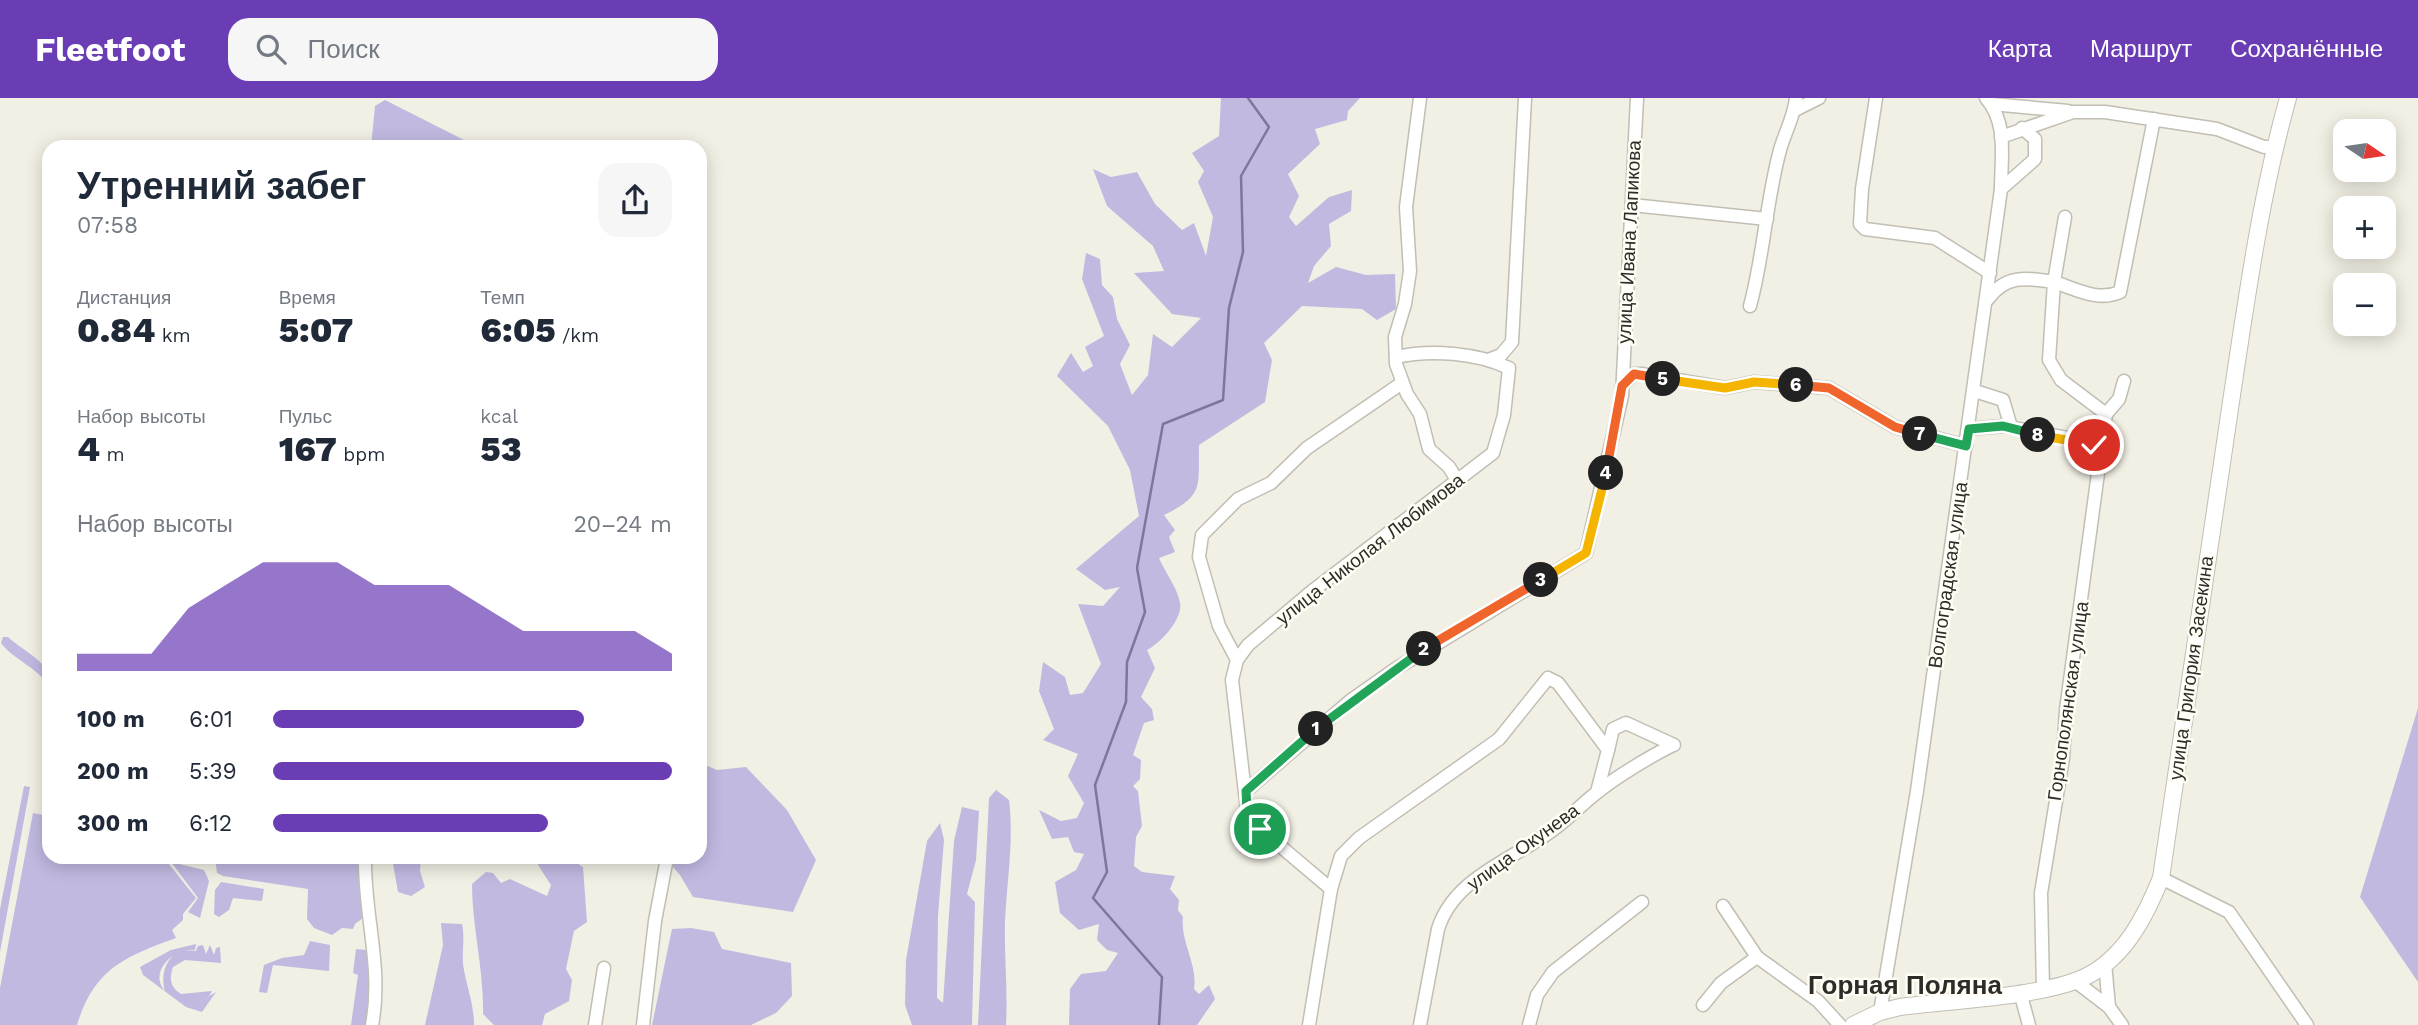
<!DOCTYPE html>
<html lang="ru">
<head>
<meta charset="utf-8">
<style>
  :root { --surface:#fff; --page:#f6f6f7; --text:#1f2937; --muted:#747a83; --accent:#6a3db5 }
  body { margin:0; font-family:"Work Sans",sans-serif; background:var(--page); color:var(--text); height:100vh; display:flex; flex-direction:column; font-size:26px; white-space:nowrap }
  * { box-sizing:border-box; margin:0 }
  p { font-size:23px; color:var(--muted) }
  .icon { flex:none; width:38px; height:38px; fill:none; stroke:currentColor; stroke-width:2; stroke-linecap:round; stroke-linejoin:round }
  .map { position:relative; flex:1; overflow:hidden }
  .panel { position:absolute; left:42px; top:42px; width:665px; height:724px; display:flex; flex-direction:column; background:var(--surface); border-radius:21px; box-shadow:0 4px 18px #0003 }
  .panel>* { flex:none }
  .needle { width:46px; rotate:103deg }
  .buttons { position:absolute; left:2333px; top:21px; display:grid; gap:14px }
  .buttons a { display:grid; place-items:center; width:63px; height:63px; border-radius:14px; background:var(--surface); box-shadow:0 4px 18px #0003; font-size:35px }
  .pin { position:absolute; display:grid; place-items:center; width:60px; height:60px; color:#fff; margin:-30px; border:4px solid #fff; border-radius:50%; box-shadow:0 2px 7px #0007 }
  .km { position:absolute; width:35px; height:35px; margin:-18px; border-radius:50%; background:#222; color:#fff; font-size:19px; line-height:35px; text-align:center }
  .round { display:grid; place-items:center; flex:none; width:74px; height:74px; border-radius:21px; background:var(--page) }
  .head { display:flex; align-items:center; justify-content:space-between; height:119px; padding:0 35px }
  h1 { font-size:38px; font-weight:800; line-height:52px }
  .metrics { display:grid; grid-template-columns:repeat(3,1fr); gap:10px; height:119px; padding:7px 35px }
  .metrics div { display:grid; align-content:center }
  .metrics b { font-size:35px; font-weight:800 }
  .metrics small { font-size:19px; font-weight:400 }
  .metrics p { font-size:19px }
  .chart { height:196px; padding:14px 35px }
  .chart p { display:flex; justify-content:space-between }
  .chart svg { width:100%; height:126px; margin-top:7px; fill:var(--accent); opacity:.7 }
  ul { padding:0 35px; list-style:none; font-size:23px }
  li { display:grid; grid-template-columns:112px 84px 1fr; align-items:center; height:52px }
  li i { height:18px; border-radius:9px; background:var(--accent) }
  header { display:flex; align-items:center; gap:42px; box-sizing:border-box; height:98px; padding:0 35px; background:var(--accent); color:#fff }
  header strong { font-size:33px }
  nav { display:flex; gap:38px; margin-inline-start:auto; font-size:24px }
  .search { width:490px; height:63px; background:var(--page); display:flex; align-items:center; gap:18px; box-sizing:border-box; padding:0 24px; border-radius:21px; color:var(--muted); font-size:26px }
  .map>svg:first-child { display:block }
  .green { fill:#c2b9e1 }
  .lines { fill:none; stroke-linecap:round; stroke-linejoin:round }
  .stream { stroke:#80759c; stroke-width:2.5 }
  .minor-casing { stroke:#c1beb4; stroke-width:15 }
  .major-casing { stroke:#c1beb4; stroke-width:18 }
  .minor { stroke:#fff; stroke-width:12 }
  .major { stroke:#fff; stroke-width:16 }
  .split-1-casing { stroke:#fff; stroke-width:14 }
  .split-2-casing { stroke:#fff; stroke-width:14 }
  .split-3-casing { stroke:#fff; stroke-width:14 }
  .split-4-casing { stroke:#fff; stroke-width:14 }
  .split-5-casing { stroke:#fff; stroke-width:14 }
  .split-6-casing { stroke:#fff; stroke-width:14 }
  .split-7-casing { stroke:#fff; stroke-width:14 }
  .split-8-casing { stroke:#fff; stroke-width:14 }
  .split-9-casing { stroke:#fff; stroke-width:14 }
  .split-1 { stroke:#22a559; stroke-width:9 }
  .split-2 { stroke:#22a559; stroke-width:9 }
  .split-3 { stroke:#f0652b; stroke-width:9 }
  .split-4 { stroke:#f5b400; stroke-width:9 }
  .split-5 { stroke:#f0652b; stroke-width:9 }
  .split-6 { stroke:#f5b400; stroke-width:9 }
  .split-7 { stroke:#f0652b; stroke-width:9 }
  .split-8 { stroke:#22a559; stroke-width:9 }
  .split-9 { stroke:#f5b400; stroke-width:9 }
  .labels { text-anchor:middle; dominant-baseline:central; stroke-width:5; stroke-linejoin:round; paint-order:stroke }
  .street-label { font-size:19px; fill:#2d2c28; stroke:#fffdf4 }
  .district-label { font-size:26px; font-weight:bold; fill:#2d2c28; stroke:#fffdf4 }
</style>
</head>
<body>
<header>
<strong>Fleetfoot</strong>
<div class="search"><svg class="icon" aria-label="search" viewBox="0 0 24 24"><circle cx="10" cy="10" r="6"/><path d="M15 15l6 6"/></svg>Поиск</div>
<nav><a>Карта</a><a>Маршрут</a><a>Сохранённые</a></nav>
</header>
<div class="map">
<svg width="2418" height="927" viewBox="0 0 2418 927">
  <rect width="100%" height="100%" fill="#f2efe4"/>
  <g class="green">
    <path d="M1221,0H1360L1348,13L1347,22L1315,31L1320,46L1288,76L1299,98L1289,119L1296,128L1329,99L1352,92L1351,113L1329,126L1331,148L1314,168L1308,185L1336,169L1366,177L1395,176L1396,211L1377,222L1362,211L1302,208L1264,245L1272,262L1265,304L1199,347C1198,388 1205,397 1164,417L1175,432L1169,439L1175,454L1159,460C1165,474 1178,491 1180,505C1183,522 1159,546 1147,552L1155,570L1141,599L1152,611L1154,622L1144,625L1133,657L1141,662L1140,681L1133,688L1138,693L1142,728L1136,739L1134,768L1142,774L1175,778L1170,791L1179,802L1178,812L1183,819C1180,844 1198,866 1194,891L1199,896L1209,887L1215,901L1197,927H1069L1070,891L1081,876L1106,873L1118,855L1107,852L1097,842L1099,826L1079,832L1060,815L1055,784L1076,772L1084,756L1074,754L1068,739L1052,741L1039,712L1061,723L1077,720L1084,705L1068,678L1078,656L1043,642L1054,631L1039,593L1043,564L1065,579L1070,597L1083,595L1101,566L1078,506L1103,508L1120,489L1105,492L1076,471L1139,418L1130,372L1108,328L1057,278L1071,255L1083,274L1093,268L1085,249L1104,238L1082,181L1086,155L1100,161L1102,187L1113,199L1117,221L1130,247L1120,266L1132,297L1148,277L1153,236L1172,249L1201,220L1172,216L1134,175L1164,173L1153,148L1107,108L1093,71L1111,79L1137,74L1155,106L1182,132L1194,125L1206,158L1213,119L1198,84L1204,73L1192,55L1219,38Z"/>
    <path d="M385,2L464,42V49H371L375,8Z"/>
    <path d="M3,539H8C20,551 49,564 49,580L45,583C35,569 13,561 1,545Z"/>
    <path d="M2418,610V884L2360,799Z"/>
    <path d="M700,665L717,672L746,669L787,712L816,762L793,814L693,799L680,777L665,760H700Z"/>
    <path d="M24,688L30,689L0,854V811Z"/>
    <path d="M996,692L1009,702C1014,743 1007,782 1005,823C1004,858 1008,892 1006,927H978L989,700Z"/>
    <path d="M962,709L979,713L976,762L967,796L975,804L972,927H912L905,907L906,862L927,743L940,725L944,742L938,818L937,900L943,905L954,743Z"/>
    <path d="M33,715L49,718V760H164L196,800L183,816V822L172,832L176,840C124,859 94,871 77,927H0V890Z"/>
    <path d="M215,760H262L305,766L311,760H351L359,768L363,820L355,826L353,831L342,830L332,837L314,830L307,821L308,791L223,778L217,775Z"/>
    <path d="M392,760H421L420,773L425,789L411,798L398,794Z"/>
    <path d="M568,760L583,769L587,824L574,833L566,871L572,882L569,903L545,916L542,927H494L483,916C484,871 472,830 472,786L486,774L493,775L501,785L510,781L547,798L551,787L538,767L540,761Z"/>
    <path d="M171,764L204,772L209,783L200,820L188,814L198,800Z"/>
    <path d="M221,784L264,791L262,803L233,800L229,812L219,819L214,816L215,792Z"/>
    <path d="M441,825L462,826C465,839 462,852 463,866C466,887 474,905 474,927H425L443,847Z"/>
    <path d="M691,830L714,834L722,851L791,865L792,898L776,915L751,927H652L672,831Z"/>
    <path d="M310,843L330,847L329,873L273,867L267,895L259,894L264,867L282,860L304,857Z"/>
    <path d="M196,846L195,852C174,849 148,874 165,893C159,872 170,848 196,853L198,848L203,847L206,856L210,847L214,857L216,850L220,849L221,865L185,862L173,869C169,881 170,889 181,896L212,893L209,898L196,906L216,894L202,914L186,909L143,877L140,869L171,852Z"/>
    <path d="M356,851L366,852L371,857L368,927H351L358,877L353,875Z"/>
  </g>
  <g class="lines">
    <path class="stream" d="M1159,927L1162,879L1093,800L1107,774L1095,687L1126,604L1127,564L1145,514L1137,470L1163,326L1223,302L1229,210L1243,154L1241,78L1269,29L1248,0"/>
    <g class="minor-casing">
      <g id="minor">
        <path d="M1420,0L1406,109L1410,173L1405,206L1395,239L1396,266L1407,296L1420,316L1429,351L1449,369L1457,382"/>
        <path d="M1876,0L1862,91L1860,126L1865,131L1935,140L1990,175"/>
        <path d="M1992,6L2068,13"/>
        <path d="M1795,12L1819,0"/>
        <path d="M2001,39L2073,14H2105L2217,31L2264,49H2274"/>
        <path d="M2001,91L2035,61V41L2022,30"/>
        <path d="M1632,107L1767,121"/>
        <path d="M2065,119L2054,184C2076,191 2098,204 2120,194L2154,21"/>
        <path d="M1988,201C2006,176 2026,180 2054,184L2049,262L2061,282L2106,316L2119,301L2124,283"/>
        <path d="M1750,208C1764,157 1766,103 1780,52C1785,34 1794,19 1796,0"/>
        <path d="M1488,262L1501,257L1512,244L1525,0"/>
        <path d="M1622,288L1634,276H1641L1725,290L1754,284L1829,290L1895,329L1966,348"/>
        <path d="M1975,293L2003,302L2011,329"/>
        <path d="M1969,331L2003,328L2084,343L2093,347L2102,355"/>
        <path d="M1237,562L1219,528L1199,459L1202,437L1238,401L1271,385L1307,350L1402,285"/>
        <path d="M1608,652L1613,631L1626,625L1674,647"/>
        <path d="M1246,693L1350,603L1397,570L1586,455L1622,298L1637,0"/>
        <path d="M365,760C364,817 383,870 372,927"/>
        <path d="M2161,780L2229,814L2307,927"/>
        <path d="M1331,791L1260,731L1247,712L1232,582L1237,562L1248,547L1311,494L1493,355L1504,317L1509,270C1477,255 1431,251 1396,259"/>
        <path d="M1723,808L1757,859"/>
        <path d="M2105,865L2109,909"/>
        <path d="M2075,883L2109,909L2122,927"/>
        <path d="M2043,891L2041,795L2063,660L2066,612L2106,316"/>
        <path d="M2020,894L2029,927"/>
        <path d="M1703,907L1721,885L1757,859L1818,903L1840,927"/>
        <path d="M1880,914L1917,693L2001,91C2001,59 2008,25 1986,0"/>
        <path d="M595,927L604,870"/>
        <path d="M643,927L655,823L667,760"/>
        <path d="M1309,927L1331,791L1341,758L1359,740L1499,641L1548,580L1558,585L1608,652L1597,694"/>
        <path d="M1420,927L1438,831C1454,779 1515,761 1554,731C1569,720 1581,707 1595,696C1616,679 1649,659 1673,647"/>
        <path d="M1529,927L1537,897L1553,874L1642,804"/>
      </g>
    </g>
    <g class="major-casing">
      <path id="major" d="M1853,927L1880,914L1900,909C1950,902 2048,899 2089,877C2126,857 2146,817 2161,780C2184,619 2207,458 2232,297C2247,198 2261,96 2288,0"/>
    </g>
    <use href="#minor" class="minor"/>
    <use href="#major" class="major"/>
  </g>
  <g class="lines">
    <g class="split-1-casing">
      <path id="split-1" d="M1260,731L1247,712L1246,693L1316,631"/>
    </g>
    <g class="split-2-casing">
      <path id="split-2" d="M1316,631L1424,551"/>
    </g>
    <g class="split-3-casing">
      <path id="split-3" d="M1424,551L1541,482"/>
    </g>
    <g class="split-4-casing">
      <path id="split-4" d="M1541,482L1586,455L1606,375"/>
    </g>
    <g class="split-5-casing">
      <path id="split-5" d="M1606,375L1622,288L1634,276L1663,281"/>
    </g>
    <g class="split-6-casing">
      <path id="split-6" d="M1663,281L1725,290L1754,284L1796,287"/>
    </g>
    <g class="split-7-casing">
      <path id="split-7" d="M1796,287L1829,290L1895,329L1920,336"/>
    </g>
    <g class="split-8-casing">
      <path id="split-8" d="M1920,336L1966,348L1969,331L2003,328L2038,337"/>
    </g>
    <g class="split-9-casing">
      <path id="split-9" d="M2038,337L2094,347"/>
    </g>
    <use href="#split-1" class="split-1"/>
    <use href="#split-2" class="split-2"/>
    <use href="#split-3" class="split-3"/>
    <use href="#split-4" class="split-4"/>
    <use href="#split-5" class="split-5"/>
    <use href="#split-6" class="split-6"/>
    <use href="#split-7" class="split-7"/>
    <use href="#split-8" class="split-8"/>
    <use href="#split-9" class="split-9"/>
  </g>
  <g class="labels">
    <g class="street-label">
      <text transform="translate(1629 144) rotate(-87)">улица Ивана Лапикова</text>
      <text transform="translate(1370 451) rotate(-38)">улица Николая Любимова</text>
      <text transform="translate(1948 477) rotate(-82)">Волгоградская улица</text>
      <text transform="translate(2191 570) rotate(-82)">улица Григория Засекина</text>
      <text transform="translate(2068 603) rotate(-82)">Горнополянская улица</text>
      <text transform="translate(1523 749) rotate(-36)">улица Окунева</text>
    </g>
    <g class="district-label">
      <text x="1905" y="887">Горная Поляна</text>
    </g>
  </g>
</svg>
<div class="buttons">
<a><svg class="needle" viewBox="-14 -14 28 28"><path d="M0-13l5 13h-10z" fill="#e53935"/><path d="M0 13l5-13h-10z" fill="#747a83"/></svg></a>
<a>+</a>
<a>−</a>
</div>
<div class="pin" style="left:1260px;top:731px;background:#1e9e55"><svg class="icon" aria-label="arrive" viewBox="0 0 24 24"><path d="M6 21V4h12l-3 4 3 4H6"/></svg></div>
<div class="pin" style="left:2094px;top:347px;background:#d93025"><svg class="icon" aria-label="check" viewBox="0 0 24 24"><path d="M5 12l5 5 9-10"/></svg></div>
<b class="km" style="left:1316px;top:631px">1</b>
<b class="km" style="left:1424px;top:551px">2</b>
<b class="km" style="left:1541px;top:482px">3</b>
<b class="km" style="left:1606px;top:375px">4</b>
<b class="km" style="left:1663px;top:281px">5</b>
<b class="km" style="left:1796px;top:287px">6</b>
<b class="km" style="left:1920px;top:336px">7</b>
<b class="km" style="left:2038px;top:337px">8</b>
<section class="panel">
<div class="head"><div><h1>Утренний забег</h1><p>07:58</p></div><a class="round"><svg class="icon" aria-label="share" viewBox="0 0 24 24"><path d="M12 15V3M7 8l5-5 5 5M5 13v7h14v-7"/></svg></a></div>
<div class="metrics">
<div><p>Дистанция</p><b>0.84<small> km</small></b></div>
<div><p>Время</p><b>5:07</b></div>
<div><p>Темп</p><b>6:05<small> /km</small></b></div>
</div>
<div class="metrics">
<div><p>Набор высоты</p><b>4<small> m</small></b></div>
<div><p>Пульс</p><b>167<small> bpm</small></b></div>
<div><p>kcal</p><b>53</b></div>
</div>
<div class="chart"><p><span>Набор высоты</span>20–24 m</p>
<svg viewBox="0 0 160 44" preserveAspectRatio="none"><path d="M0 44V38L10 38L20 38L30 22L40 14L50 6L60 6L70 6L80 14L90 14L100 14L110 22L120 30L130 30L140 30L150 30L160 38V44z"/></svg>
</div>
<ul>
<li><b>100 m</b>6:01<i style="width:78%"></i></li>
<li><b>200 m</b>5:39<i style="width:100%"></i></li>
<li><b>300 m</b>6:12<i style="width:69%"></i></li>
</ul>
</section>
</div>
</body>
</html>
